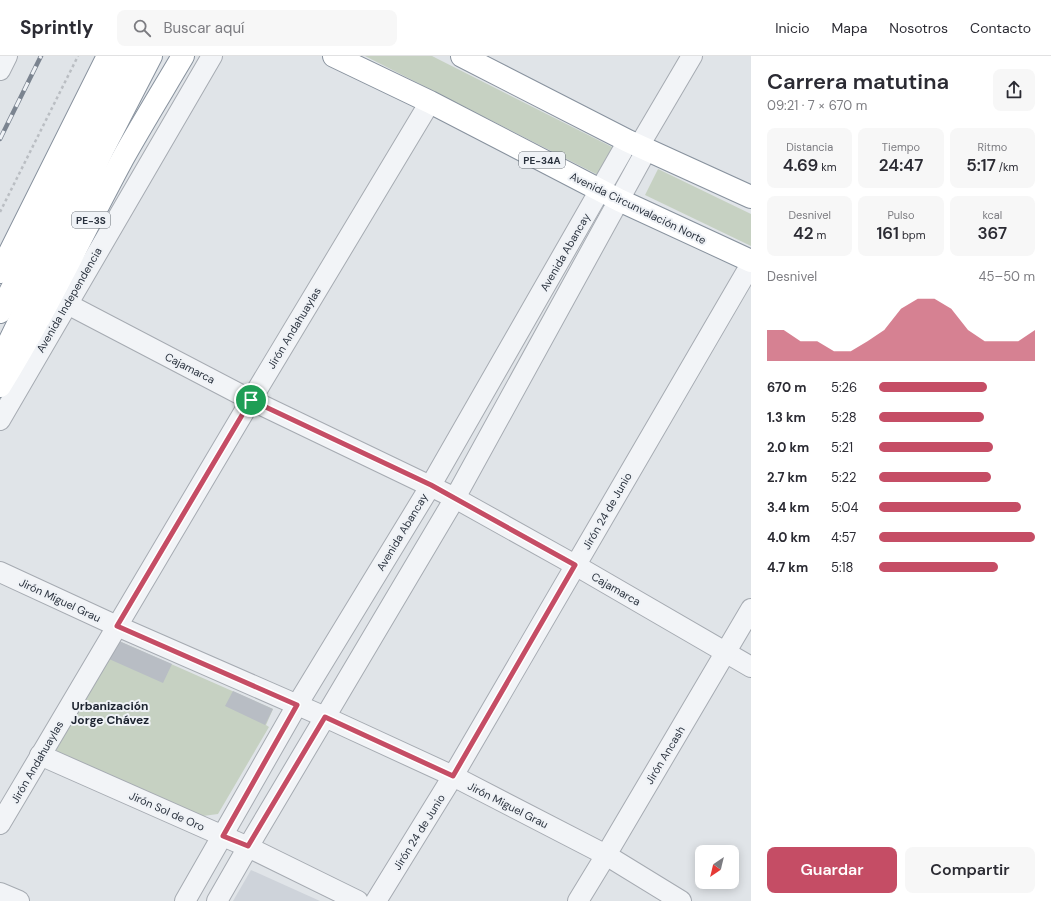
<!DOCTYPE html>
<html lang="es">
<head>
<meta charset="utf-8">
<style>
  :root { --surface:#fff; --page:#f7f7f7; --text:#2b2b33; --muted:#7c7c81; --line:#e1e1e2; --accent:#c54d65 }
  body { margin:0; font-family:"DM Sans",sans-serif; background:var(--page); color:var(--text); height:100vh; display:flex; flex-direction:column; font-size:15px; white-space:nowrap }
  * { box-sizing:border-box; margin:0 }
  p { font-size:13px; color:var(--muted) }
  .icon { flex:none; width:22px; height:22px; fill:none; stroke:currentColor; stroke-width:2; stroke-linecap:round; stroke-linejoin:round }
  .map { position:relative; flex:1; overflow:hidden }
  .panel { display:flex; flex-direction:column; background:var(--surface); width:300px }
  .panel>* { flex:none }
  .needle { width:26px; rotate:215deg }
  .controls { position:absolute; left:695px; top:789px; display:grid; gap:8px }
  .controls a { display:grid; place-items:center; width:44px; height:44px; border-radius:8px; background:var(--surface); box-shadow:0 2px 10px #0003; font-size:20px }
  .pin { position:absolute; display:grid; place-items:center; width:34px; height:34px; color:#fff; margin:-17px; border:2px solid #fff; border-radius:50%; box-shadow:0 1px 4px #0007 }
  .round { display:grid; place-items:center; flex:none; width:42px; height:42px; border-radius:8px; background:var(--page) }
  .overview { display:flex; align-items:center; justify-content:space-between; height:68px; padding:0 16px }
  h1 { font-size:22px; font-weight:600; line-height:30px }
  .stats { display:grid; grid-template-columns:repeat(3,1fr); gap:6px; height:68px; padding:4px 16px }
  .stats div { display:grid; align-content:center; border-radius:8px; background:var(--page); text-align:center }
  .stats b { font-size:17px; font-weight:600 }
  .stats small { font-size:11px; font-weight:400 }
  .stats p { font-size:11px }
  .chart { height:112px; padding:8px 16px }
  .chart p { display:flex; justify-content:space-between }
  .chart svg { width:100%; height:72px; margin-top:4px; fill:var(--accent); opacity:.7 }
  .action { display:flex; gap:8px; margin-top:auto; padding:8px 16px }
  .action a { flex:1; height:46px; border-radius:8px; background:var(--accent); color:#fff; font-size:16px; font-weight:600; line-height:46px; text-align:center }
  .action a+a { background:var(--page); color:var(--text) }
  ul { padding:0 16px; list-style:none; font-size:13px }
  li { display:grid; grid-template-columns:64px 48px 1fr; align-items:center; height:30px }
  li i { height:10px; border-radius:5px; background:var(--accent) }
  header { display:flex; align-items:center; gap:24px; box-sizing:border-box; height:56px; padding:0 20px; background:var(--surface); border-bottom:1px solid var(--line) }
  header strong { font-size:19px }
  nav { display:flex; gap:22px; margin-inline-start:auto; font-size:14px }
  .search { width:280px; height:36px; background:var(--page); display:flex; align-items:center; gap:10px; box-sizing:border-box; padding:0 14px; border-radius:8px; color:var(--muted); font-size:15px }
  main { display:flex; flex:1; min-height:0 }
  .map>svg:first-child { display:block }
  .built { fill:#ced3da }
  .green { fill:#c6d1c2 }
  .building { fill:#b8bdc4 }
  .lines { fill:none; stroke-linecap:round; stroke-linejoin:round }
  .minor-casing { stroke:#a6abb2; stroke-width:22 }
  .highway-casing { stroke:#88929e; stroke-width:24 }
  .path { stroke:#babec3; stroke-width:2.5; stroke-dasharray:3 3; stroke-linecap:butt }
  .minor { stroke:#f2f4f7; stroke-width:20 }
  .highway { stroke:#fff; stroke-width:22 }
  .rail-casing { stroke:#7b8490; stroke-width:4.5 }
  .rail { stroke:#eff2f6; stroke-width:3; stroke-dasharray:9; stroke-linecap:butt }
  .route-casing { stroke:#fff; stroke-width:8 }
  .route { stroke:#c54d65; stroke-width:5 }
  .labels { text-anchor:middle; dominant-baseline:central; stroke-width:4; stroke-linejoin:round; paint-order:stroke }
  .shield { fill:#eff2f6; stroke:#656c75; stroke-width:1 }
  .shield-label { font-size:10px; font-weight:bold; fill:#2a323e }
  .street-label { font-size:11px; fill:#2a323e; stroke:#eff2f6 }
  .neighbourhood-label { font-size:12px; font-weight:bold; fill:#1c232f; stroke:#eff2f6 }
</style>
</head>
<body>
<header>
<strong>Sprintly</strong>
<div class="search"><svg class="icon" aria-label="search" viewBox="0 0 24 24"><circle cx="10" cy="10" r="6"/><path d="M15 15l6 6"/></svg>Buscar aquí</div>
<nav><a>Inicio</a><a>Mapa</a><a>Nosotros</a><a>Contacto</a></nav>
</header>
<main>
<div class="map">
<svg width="751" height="845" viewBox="0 0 751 845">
  <rect width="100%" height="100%" fill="#e0e4e8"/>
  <path class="built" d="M251,814L320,845H233Z"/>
  <g class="green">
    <path d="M365,0H432L614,92L600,120Z"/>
    <path d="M658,113L751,158V190L645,139Z"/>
    <path d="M119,585L273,653L266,669L269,671L218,758L203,760L57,696L56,688Z"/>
  </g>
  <g class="building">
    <path d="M119,585L172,608L163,627L109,603Z"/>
    <path d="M233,635L273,653L265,669L225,650Z"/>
  </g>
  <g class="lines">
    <g class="minor-casing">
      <g id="minor">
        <path d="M0,14L7,0"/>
        <path d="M639,90L692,0"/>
        <path d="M52,240L251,344L455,442L575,509L751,611"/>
        <path d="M0,364L212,0"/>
        <path d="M0,516L117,570L325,661L453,720L606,799L681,845"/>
        <path d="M40,699L248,791L358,845"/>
        <path d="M0,768L251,344L430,46"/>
        <path d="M0,837L19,845"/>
        <path d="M185,845L297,649L431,429L628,85"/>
        <path d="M217,845L248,791L455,442L647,93"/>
        <path d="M376,845L453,720L751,208"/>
        <path d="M578,845L606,799L751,553"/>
      </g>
    </g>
    <g class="highway-casing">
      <g id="highway">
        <path d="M334,0L430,46L619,144L751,205"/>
        <path d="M462,0L628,85L751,141"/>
        <path d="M0,216L108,0"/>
        <path d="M0,256L131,0"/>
        <path d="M0,305L103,93L151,0"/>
        <path d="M0,330C46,256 82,178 123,102C142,68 163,34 183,0"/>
      </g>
    </g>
    <path class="path" d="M0,156L78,0"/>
    <use href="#minor" class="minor"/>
    <use href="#highway" class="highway"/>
    <g class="rail-casing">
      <path id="rail" d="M0,83L41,0"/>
    </g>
    <use href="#rail" class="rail"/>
  </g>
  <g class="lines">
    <g class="route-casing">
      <path id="route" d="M251,344L431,429L575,509L453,720L325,661L248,790L223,780L297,649L117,570Z"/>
    </g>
    <use href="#route" class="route"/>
  </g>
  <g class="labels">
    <g class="shield">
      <rect x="519" y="96" width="46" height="16" rx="3"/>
      <rect x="72" y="156" width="38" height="16" rx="3"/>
    </g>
    <g class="shield-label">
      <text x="542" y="104">PE-34A</text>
      <text x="91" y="164">PE-3S</text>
    </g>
    <g class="street-label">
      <text transform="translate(638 152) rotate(26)">Avenida Circunvalación Norte</text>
      <text transform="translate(565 196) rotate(-60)">Avenida Abancay</text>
      <text transform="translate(69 244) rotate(-60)">Avenida Independencia</text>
      <text transform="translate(294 272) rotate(-59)">Jirón Andahuaylas</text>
      <text transform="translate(190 312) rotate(27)">Cajamarca</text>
      <text transform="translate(607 455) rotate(-60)">Jirón 24 de Junio</text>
      <text transform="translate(402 476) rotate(-59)">Avenida Abancay</text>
      <text transform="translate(616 533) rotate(30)">Cajamarca</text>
      <text transform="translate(60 544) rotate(25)">Jirón Miguel Grau</text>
      <text transform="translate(665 699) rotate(-59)">Jirón Ancash</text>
      <text transform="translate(37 706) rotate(-60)">Jirón Andahuaylas</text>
      <text transform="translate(508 749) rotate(27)">Jirón Miguel Grau</text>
      <text transform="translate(167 755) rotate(24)">Jirón Sol de Oro</text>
      <text transform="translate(419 776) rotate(-58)">Jirón 24 de Junio</text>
    </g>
    <g class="neighbourhood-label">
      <text x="110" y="650">Urbanización<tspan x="110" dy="14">Jorge Chávez</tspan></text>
    </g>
  </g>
</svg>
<div class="controls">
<a><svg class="needle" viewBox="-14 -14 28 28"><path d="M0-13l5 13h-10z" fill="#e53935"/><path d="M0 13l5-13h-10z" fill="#7c7c81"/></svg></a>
</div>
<div class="pin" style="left:251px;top:344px;background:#1e9e55"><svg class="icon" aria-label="arrive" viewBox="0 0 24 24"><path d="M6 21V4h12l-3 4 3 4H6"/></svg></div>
</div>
<section class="panel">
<div class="overview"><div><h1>Carrera matutina</h1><p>09:21 · 7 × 670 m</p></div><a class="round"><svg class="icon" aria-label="share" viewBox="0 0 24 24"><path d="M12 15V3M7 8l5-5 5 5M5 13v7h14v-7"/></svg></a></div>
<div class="stats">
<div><p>Distancia</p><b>4.69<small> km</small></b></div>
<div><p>Tiempo</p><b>24:47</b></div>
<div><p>Ritmo</p><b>5:17<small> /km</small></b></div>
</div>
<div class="stats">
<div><p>Desnivel</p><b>42<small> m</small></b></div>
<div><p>Pulso</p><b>161<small> bpm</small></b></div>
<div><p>kcal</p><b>367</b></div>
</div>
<div class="chart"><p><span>Desnivel</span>45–50 m</p>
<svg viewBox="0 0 160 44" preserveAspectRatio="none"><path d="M0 44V25L10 25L20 32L30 32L40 38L50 38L60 32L70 25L80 12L90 6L100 6L110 12L120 25L130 32L140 32L150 32L160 25V44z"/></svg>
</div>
<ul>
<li><b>670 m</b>5:26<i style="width:69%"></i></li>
<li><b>1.3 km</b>5:28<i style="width:67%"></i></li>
<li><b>2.0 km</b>5:21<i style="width:73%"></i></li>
<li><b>2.7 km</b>5:22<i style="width:72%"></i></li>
<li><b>3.4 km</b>5:04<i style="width:91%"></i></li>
<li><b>4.0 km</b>4:57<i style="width:100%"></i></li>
<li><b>4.7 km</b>5:18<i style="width:76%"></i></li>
</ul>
<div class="action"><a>Guardar</a><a>Compartir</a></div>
</section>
</main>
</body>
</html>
